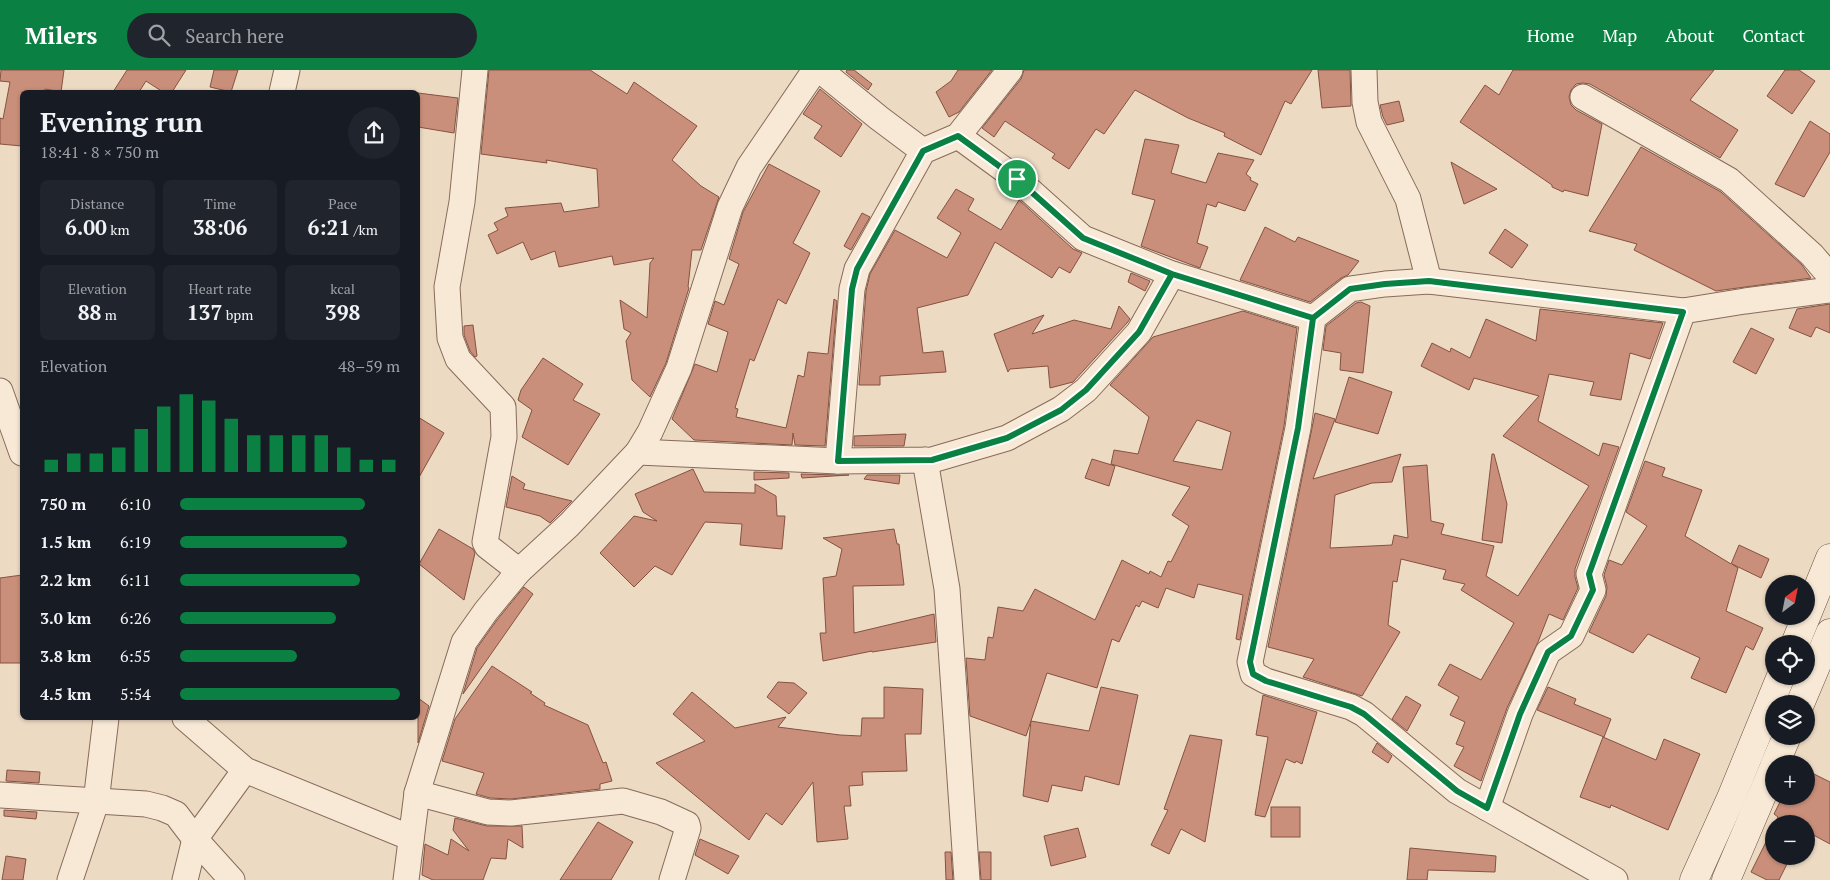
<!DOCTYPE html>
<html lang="en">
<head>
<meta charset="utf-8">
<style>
  :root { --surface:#171b24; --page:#20242c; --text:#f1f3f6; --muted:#9ea1a6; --accent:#0b8043 }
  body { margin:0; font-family:"PT Serif",serif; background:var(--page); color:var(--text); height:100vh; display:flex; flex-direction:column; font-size:19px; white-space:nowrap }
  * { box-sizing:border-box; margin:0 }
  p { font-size:16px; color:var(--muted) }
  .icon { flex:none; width:28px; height:28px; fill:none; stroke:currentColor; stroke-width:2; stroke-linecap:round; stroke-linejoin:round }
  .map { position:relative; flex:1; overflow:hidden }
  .panel { position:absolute; left:20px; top:20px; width:400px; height:630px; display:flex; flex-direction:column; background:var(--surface); border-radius:8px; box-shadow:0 1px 4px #0004 }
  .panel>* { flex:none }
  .needle { width:32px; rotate:32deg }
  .fabs { position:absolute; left:1765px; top:505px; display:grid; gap:10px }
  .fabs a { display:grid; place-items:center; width:50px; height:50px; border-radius:50%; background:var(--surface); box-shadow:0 1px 4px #0004; font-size:25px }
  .pin { position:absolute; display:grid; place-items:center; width:42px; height:42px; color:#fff; margin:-21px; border:2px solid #fff; border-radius:50%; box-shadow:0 1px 5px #0007 }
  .round { display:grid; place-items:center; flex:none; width:52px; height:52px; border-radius:26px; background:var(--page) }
  .head { display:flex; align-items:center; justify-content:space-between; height:85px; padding:0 20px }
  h1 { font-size:28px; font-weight:600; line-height:38px }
  .stats { display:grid; grid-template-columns:repeat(3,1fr); gap:8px; height:85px; padding:5px 20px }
  .stats div { display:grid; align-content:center; border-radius:8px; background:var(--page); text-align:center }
  .stats b { font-size:21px; font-weight:600 }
  .stats small { font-size:14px; font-weight:400 }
  .stats p { font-size:14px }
  .chart { height:140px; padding:10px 20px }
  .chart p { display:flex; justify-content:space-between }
  .chart svg { width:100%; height:90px; margin-top:5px; stroke:var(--accent); stroke-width:6 }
  ul { padding:0 20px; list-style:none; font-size:16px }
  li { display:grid; grid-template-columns:80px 60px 1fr; align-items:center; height:38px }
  li i { height:12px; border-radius:6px; background:var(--accent) }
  header { display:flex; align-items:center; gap:30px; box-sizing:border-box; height:70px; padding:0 25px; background:var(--accent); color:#fff }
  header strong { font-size:24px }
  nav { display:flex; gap:28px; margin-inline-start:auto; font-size:18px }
  .search { width:350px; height:45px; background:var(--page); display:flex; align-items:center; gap:12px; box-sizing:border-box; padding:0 18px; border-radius:28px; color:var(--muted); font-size:19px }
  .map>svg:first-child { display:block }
  .building { fill:#ca8f7a; stroke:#855241; fill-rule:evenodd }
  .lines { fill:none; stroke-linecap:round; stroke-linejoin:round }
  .street-casing { stroke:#876b5b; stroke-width:27 }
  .secondary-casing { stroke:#684d3e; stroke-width:29 }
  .street { stroke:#f8e9d6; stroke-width:25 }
  .secondary { stroke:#f8e9d6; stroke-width:28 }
  .route-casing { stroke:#fff; stroke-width:10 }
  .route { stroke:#0b8043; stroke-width:6 }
</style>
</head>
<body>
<header>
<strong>Milers</strong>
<div class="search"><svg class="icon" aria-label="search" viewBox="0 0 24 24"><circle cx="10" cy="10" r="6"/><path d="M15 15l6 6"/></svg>Search here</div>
<nav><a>Home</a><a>Map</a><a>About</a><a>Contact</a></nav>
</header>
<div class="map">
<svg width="1830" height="810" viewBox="0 0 1830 810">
  <rect width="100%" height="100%" fill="#eddac3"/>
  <g class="building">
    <path d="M1,0H64L61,22L45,19L44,22H22V76L0,74V48L3,49L10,12L0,11Z"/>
    <path d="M127,0H186L172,22H163L146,11L139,22H113Z"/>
    <path d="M214,0H238L231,22L210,17Z"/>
    <path d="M489,0H590L627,24L634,12L697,56L672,90L701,116L719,127L701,180H692L688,217L689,218L666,293L650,327L632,310L626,271L631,263L624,259L620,230L647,248L650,193L654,188L614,195L612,186L559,197L555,181L531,190L523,172L497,184L488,165L498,160L494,153L508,146L505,138L561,133L564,142L599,137L597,99L546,90L547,93L481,84Z"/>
    <path d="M847,0H854L872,14L868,20L846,2Z"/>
    <path d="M958,0H992L959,42L949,47L936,22L951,11Z"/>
    <path d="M1024,0H1312L1291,34L1285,31L1261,85L1224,66L1225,63L1188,48L1135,20L1104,64L1096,59L1069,99L1052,88L1055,84L1005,51L994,67L982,58L1021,9Z"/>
    <path d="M1318,0H1350L1351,36L1322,38Z"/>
    <path d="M1513,0H1714L1690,30L1738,60L1720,88L1590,14L1583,13L1576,14L1571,20L1569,27L1571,35L1576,40L1602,54L1588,126L1564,120L1563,122L1552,117V115L1460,52L1485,15L1499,25Z"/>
    <path d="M1785,0H1799L1815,11L1792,44L1767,26Z"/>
    <path d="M820,19L862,54L841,87L814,68L822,56L803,44Z"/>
    <path d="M418,23L458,28L454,63L418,57Z"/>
    <path d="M1399,31L1404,51L1387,55L1383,47L1380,35Z"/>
    <path d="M1810,51L1830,64V82L1804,127L1775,114Z"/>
    <path d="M1145,69L1179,75L1171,103L1206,113L1218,83L1254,90L1246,104L1251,108L1250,110L1258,114L1245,141L1218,132L1216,137L1207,134L1197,173L1208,177L1200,198L1141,176L1155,130L1132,124Z"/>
    <path d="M1641,77L1721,122L1802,195L1811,208L1716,221L1634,180L1637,174L1589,161Z"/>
    <path d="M1451,92L1497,119L1464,134Z"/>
    <path d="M769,94L820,121L793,173L810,183L786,234L778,229L754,291L750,289L735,338L738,339L736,347L786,358L798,305L804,307L808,282L828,284L834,229L837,231L825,376L795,375L793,363L792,375L694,370L672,349L695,294L717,302L728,262L708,254L715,231L724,235L739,194L729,189L743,142Z"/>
    <path d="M956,119L974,129L968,140L1001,160L1019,130L1073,179L1082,183L1070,203L1059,197L1052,208L995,172L968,225L917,238L923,283L943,281L946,302L880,306V315H859L866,221L870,204L895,160L947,188L961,163L937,148Z"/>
    <path d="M862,143L870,147L851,180L844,176Z"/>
    <path d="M1265,157L1295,172L1298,167L1359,191L1348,205L1341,208L1310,232L1240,210Z"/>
    <path d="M1505,159L1528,175L1512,198L1489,183Z"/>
    <path d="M1131,203L1150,211L1145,221L1128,212Z"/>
    <path d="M1361,232L1370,236L1363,303L1340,300L1341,283L1323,280L1326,256L1356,233Z"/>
    <path d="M1830,234V263L1816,257L1811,267L1789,258L1797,239Z"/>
    <path d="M1119,236L1130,249L1127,253L1073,312L1050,318L1048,296L1010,299L1008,302L994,264L1044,245L1032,264L1074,250L1111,259Z"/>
    <path d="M1540,239L1663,253L1650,289L1630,283L1621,330L1590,325L1594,312L1549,304L1538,351L1599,386L1603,373L1619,377L1575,499V507L1578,518L1563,550L1549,544L1538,572L1507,638L1481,711L1454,696L1464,677L1456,674L1465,652L1450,645L1459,627L1438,615L1450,594L1481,610L1514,553L1461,520L1465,514L1443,509L1446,500L1401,489L1397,512L1393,511L1388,555L1400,562L1362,626L1303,607L1314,589L1268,577L1315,343L1335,349L1313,409L1401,384L1392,412L1372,413L1335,425L1330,478L1392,475L1394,465L1408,468L1403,397L1427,395L1431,451L1444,454L1441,464L1494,476L1486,506L1518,526L1589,416L1503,366L1539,326L1474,308L1469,320L1421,296L1432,273L1450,282L1451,278L1470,288L1486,249L1536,271Z"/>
    <path d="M1243,241L1297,258L1284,356L1240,570L1236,569L1243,525L1198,514L1194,528L1166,518L1158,538L1142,531L1139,537L1136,535L1119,572L1112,569L1097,618L1047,603L1026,666L970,646L966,588L985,590L988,567L993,568L998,537L1023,541L1035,519L1095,550L1122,490L1149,504L1150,501L1161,507L1168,491L1171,492L1189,456L1172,445L1190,417L1111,394L1114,380L1138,384L1149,347L1110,315L1153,267ZM1197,350L1231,362L1222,400L1173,391Z"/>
    <path d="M473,255L477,286L475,287L470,281L464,265V256Z"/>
    <path d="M1751,258L1774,269L1756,304L1733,292Z"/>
    <path d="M543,288L583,314L573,330L600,344L568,395L522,367L532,340L518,330L521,320Z"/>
    <path d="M1349,307L1392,322L1378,364L1335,352Z"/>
    <path d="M418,347L444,363L418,409Z"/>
    <path d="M906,364L904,376H854V366Z"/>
    <path d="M1492,384H1494L1507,434L1502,473L1482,470Z"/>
    <path d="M1092,389L1115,396L1109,416L1085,408Z"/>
    <path d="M1645,391L1665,398L1662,406L1702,420L1685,466L1731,494L1739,475L1769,489L1761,508L1732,494L1738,498L1726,541L1763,558L1753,580L1746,576L1726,623L1691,608L1700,588L1648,564L1633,583L1589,562L1606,526L1607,517L1604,505L1609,490L1622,495L1647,456L1626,442Z"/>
    <path d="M693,399L704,422L755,423V414L776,426L777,446H785L782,479L740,475L742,454L705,452L672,505L655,496L634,517L600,483L634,446L657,451L643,442L635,424Z"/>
    <path d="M754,402L789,403V408L754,410Z"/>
    <path d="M801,404L837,405H849L802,408Z"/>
    <path d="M867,405H900L899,414L864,409Z"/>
    <path d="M512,406L525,414L523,419L572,431L550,453L540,446L506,437Z"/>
    <path d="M439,459L473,479L475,483L464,530L419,494Z"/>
    <path d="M894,459L897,474H899L904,515L853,516L854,563L934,544L936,572L872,582V581L823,591L820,563H826L823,508L836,506L842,479L823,468Z"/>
    <path d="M22,505V593H0V508Z"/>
    <path d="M524,517L533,524L463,624L477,578L497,550Z"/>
    <path d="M492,596L532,622L530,623L545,633L544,635L588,655L603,693L606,692L612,711L600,714V719L511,729L490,728L476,724L484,703L442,691L455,649Z"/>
    <path d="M778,612L794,613L807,623L789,644L767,627Z"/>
    <path d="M884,617L923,619L921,664H905L907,701L862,702L863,715L849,716L851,736H844L848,769L817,772L813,712L782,755L766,743L749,770L656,693L705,671L673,644L692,622L735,658L786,647L778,657L840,665L861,666L862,648H884Z"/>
    <path d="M1101,617L1138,625L1119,715L1085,706L1082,721L1052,715L1048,732L1023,726L1031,651L1089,661Z"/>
    <path d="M1548,617L1576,629L1574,634L1611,649L1604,667L1537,640Z"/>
    <path d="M1263,625L1317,642L1302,694L1296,691L1295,693L1286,689L1265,747L1255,745L1268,667L1256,665Z"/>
    <path d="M1406,626L1421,635L1407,661L1392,649Z"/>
    <path d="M418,628L429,636L418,673Z"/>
    <path d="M1190,665L1222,670L1205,772L1181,759L1169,784L1151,775L1168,740L1164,739Z"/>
    <path d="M1603,667L1656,690L1664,669L1700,684L1668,760L1611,735L1610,738L1580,727Z"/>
    <path d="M1377,673L1392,686L1388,693L1372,682Z"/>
    <path d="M7,700L40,702L39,713L6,711Z"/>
    <path d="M1806,700L1830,712V774L1806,761V754H1775L1778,747L1774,744L1783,726H1806Z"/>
    <rect x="1271" y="737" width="29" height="30"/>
    <path d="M4,740L37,742L36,749L4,746Z"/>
    <path d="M455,748L487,756H522L523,778L508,769L506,789L491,788L483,810H433L422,805L425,774L448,785L451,769L469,781L453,760Z"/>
    <path d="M598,752L633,772L611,810H560Z"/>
    <path d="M1774,756V786H1791L1779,810H1767L1751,802Z"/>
    <path d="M1078,758L1086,787L1051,796L1044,766Z"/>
    <path d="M700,769L739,786L728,804L695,785Z"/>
    <path d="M1410,778L1496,786L1495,802L1428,800L1427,810H1407Z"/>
    <path d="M945,782H951L953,810H946Z"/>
    <path d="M979,782H991V810H981Z"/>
    <path d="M6,786L26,789L23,810H2Z"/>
  </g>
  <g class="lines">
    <g class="street-casing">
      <g id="street">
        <path d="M475,0L462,132L447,217L450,268L458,289L503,337L504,367L485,472L487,476L519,501"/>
        <path d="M820,0L879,48L923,81"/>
        <path d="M1364,0L1365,32L1369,52L1408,129L1429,211"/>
        <path d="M282,22L287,0"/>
        <path d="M1583,27L1729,110L1812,185L1830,206"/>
        <path d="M958,66L1017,109L1083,168L1172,204L1313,248"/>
        <path d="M0,321L22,383"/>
        <path d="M638,382L838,391L932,390L1007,368L1061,339L1086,320L1139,262L1172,204"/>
        <path d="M925,390L947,519L967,810"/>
        <path d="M838,391L852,219L857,199L923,81L958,66L1010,0"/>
        <path d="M185,648L245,700L411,768"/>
        <path d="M417,723L488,742L511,743L623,731L661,742L687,754L688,758L672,810"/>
        <path d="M0,725L146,734L162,738L176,744L195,769L232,810"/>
        <path d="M1487,738L1520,644L1548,582L1571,566L1593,520L1589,504L1683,241"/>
        <path d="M70,810L96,732L106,648"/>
        <path d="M185,810L195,769L245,700"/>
        <path d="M406,810L417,723L464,572L486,541L519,501L569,455L638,382L650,362L679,298L730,137L749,97L815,0"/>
        <path d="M1615,810L1457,721L1364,644L1351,637L1266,611L1253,604L1250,592L1298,358L1313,248L1350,219L1385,214L1429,211L1683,241L1745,231L1830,220"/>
      </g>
    </g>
    <g class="secondary-casing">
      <g id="secondary">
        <path d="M1795,574L1830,488"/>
        <path d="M1800,634L1830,563"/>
        <path d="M1775,694L1787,666"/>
        <path d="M1694,810L1731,728L1781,606"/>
        <path d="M1726,810L1774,697"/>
      </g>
    </g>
    <use href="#street" class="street"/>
    <use href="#secondary" class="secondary"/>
  </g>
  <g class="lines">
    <g class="route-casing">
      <path id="route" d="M1017,109L958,66L923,81L857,199L852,219L838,391L932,390L1007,368L1061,340L1086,320L1139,262L1172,204L1313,248L1298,358L1250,592L1253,604L1266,611L1351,637L1364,644L1457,721L1487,738L1520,644L1548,582L1571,566L1593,520L1589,504L1683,242L1429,211L1385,214L1350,219L1313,248L1172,204L1083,168L1017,109"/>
    </g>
    <use href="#route" class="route"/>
  </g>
</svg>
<div class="fabs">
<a><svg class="needle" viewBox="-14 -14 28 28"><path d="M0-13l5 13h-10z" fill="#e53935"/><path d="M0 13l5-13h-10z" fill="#9ea1a6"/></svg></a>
<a><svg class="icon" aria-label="locate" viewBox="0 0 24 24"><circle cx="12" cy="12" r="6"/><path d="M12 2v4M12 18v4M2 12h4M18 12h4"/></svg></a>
<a><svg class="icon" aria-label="layers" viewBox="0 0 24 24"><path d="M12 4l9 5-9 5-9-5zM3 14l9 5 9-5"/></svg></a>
<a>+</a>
<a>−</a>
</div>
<div class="pin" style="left:1017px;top:109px;background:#1e9e55"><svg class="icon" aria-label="arrive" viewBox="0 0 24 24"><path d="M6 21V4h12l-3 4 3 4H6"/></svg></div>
<section class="panel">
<div class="head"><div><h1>Evening run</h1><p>18:41 · 8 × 750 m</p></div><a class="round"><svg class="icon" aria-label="share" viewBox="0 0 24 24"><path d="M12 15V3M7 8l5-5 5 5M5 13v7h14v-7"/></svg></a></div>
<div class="stats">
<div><p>Distance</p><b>6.00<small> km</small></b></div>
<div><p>Time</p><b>38:06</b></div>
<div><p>Pace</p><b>6:21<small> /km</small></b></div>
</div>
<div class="stats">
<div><p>Elevation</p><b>88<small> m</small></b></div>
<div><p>Heart rate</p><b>137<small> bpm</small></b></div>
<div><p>kcal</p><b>398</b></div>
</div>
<div class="chart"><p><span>Elevation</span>48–59 m</p>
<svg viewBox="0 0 160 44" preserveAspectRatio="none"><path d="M5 44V38M15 44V35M25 44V35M35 44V32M45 44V23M55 44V12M65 44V6M75 44V9M85 44V18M95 44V26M105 44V26M115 44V26M125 44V26M135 44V32M145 44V38M155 44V38"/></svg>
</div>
<ul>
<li><b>750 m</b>6:10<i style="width:84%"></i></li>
<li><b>1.5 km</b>6:19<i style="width:76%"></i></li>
<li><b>2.2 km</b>6:11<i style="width:82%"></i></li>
<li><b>3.0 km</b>6:26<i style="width:71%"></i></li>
<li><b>3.8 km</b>6:55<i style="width:53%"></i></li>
<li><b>4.5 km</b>5:54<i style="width:100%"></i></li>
</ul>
</section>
</div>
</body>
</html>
